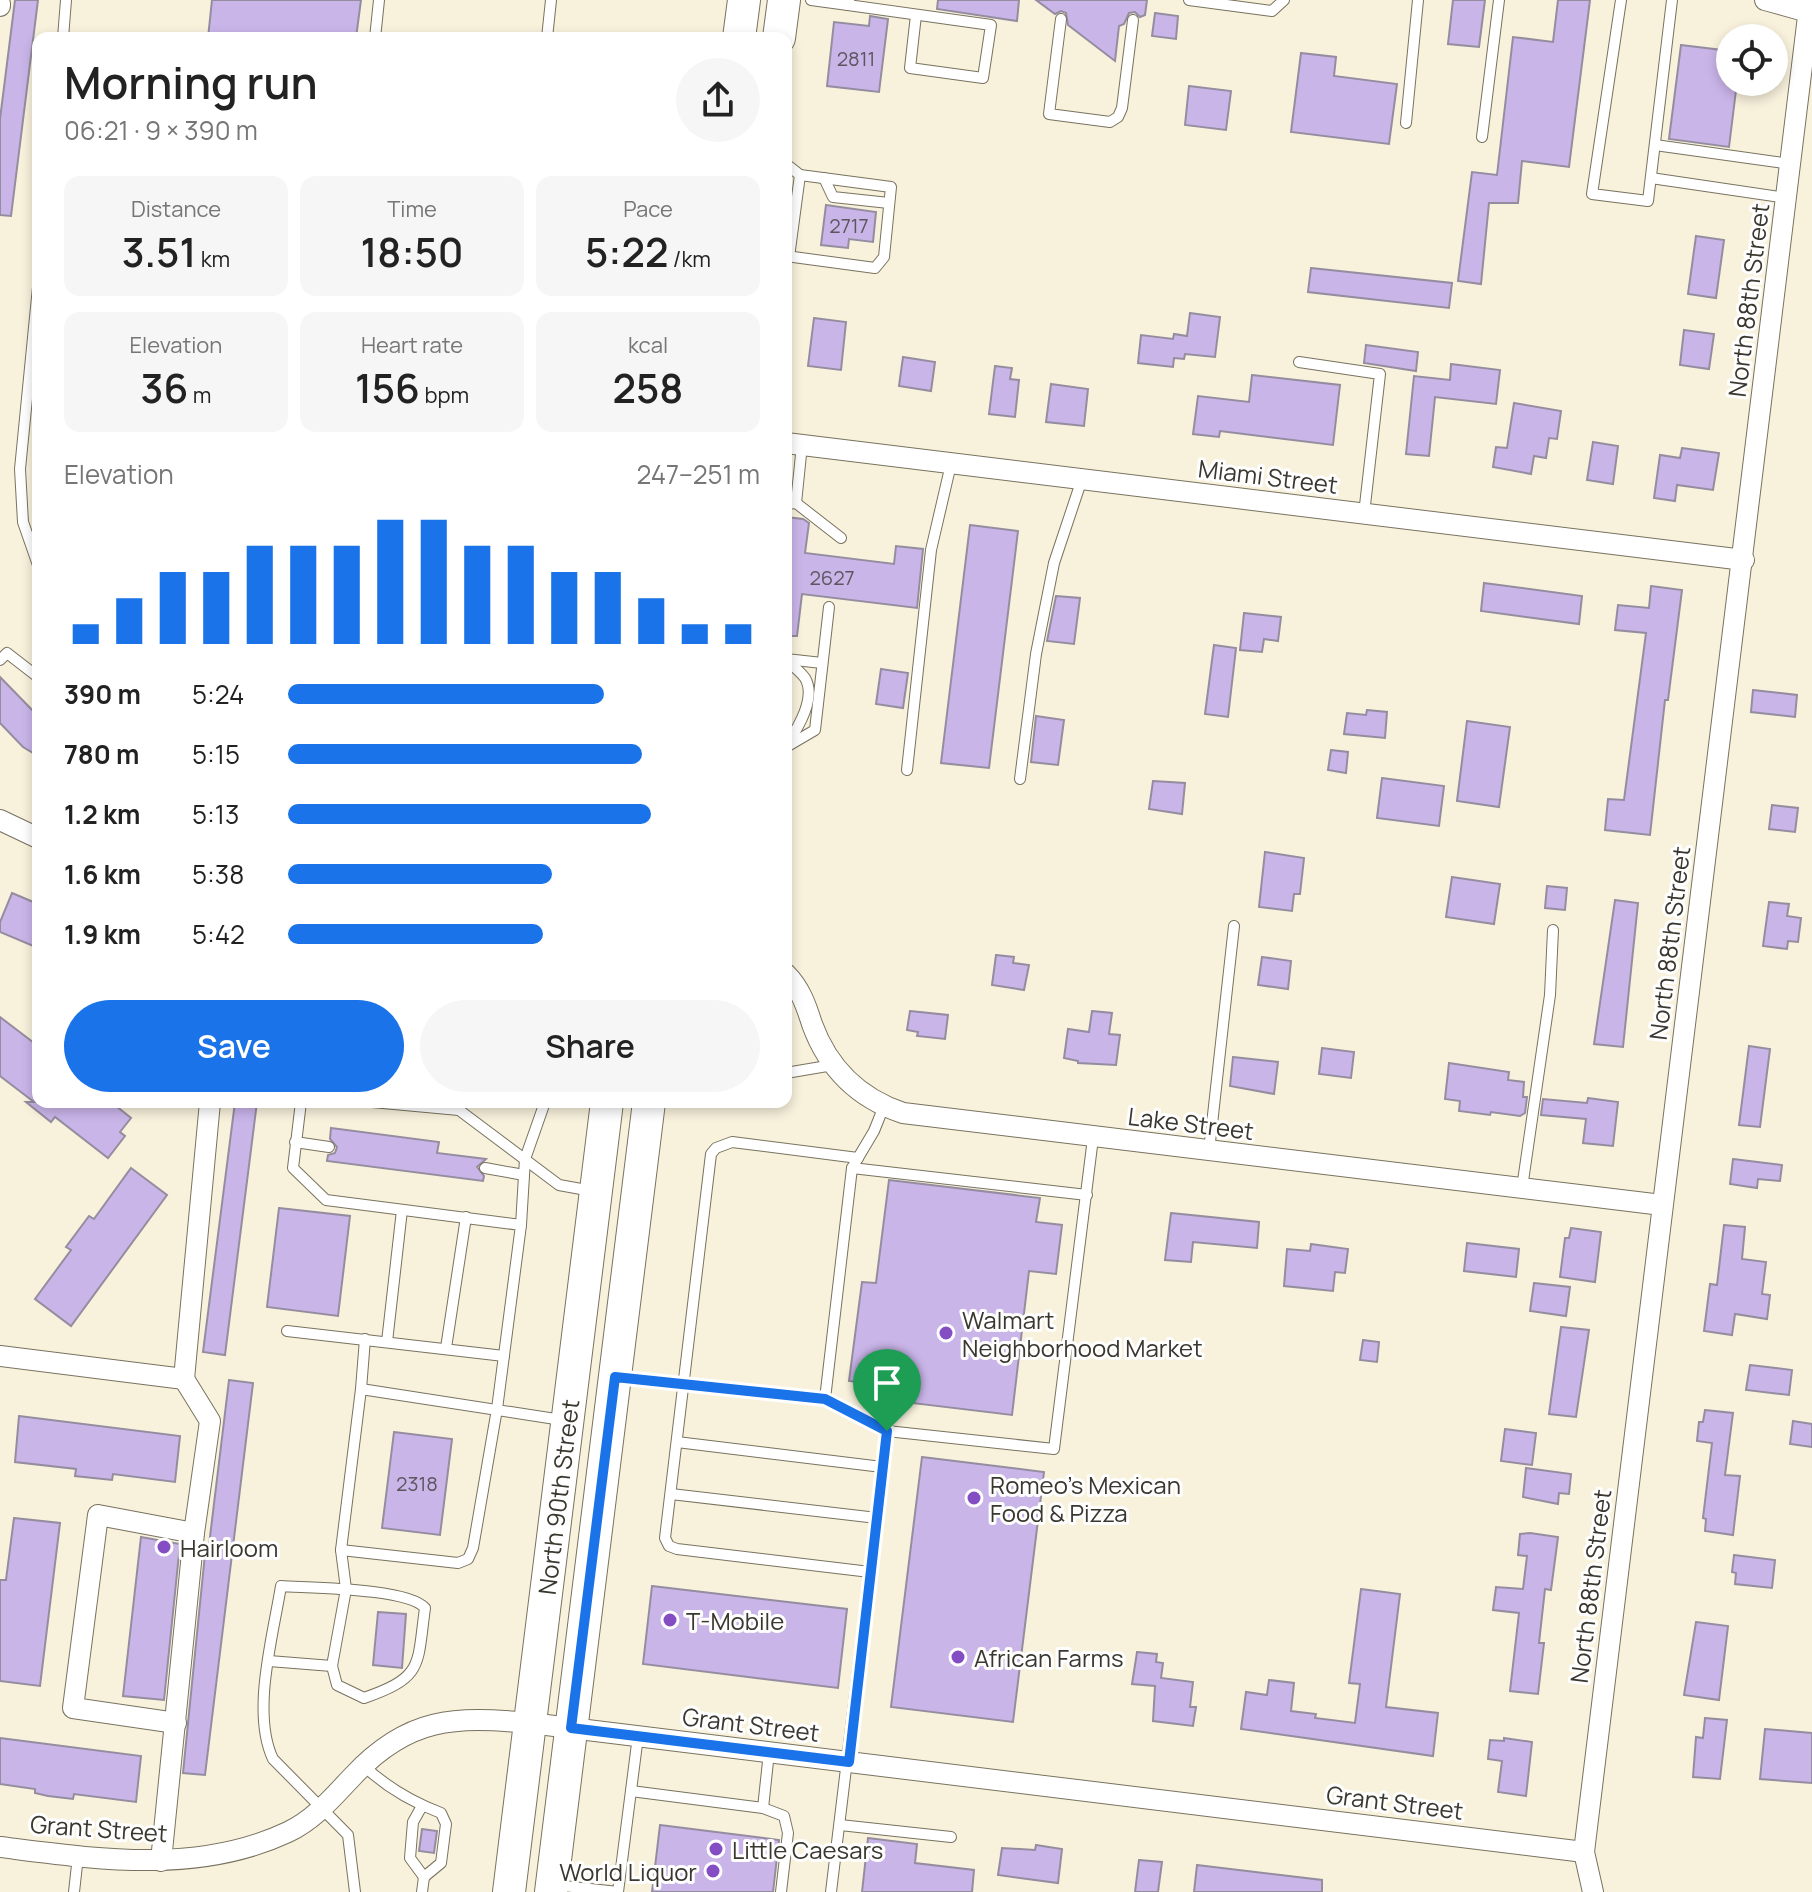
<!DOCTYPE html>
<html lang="en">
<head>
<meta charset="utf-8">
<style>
  :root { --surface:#fff; --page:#f6f6f6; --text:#222; --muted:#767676; --accent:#1a73e8 }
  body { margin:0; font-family:Manrope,sans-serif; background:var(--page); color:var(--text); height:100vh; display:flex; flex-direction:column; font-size:30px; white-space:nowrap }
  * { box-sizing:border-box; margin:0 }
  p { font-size:26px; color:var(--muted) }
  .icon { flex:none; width:44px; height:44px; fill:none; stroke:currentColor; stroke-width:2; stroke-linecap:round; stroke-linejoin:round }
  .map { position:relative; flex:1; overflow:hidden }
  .sheet { position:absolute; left:32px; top:32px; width:760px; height:1076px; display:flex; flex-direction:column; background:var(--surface); border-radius:16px; box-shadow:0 4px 12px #0003 }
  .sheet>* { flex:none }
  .fabs { position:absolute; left:1716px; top:24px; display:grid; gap:16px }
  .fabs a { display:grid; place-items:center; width:72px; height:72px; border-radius:50%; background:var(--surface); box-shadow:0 4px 12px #0003; font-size:40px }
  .pin { position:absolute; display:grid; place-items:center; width:68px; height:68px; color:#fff; margin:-82px -34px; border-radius:50% 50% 50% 0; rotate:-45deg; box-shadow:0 0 8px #0007 }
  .pin .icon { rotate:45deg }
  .round { display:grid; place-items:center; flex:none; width:84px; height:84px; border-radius:42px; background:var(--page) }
  .overview { display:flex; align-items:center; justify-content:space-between; height:136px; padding:0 32px }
  h1 { font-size:44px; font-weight:600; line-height:60px }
  .stats { display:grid; grid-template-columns:repeat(3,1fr); gap:12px; height:136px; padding:8px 32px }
  .stats div { display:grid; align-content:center; border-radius:16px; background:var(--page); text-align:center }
  .stats b { font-size:40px; font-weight:600 }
  .stats small { font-size:22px; font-weight:400 }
  .stats p { font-size:22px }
  .chart { height:224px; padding:16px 32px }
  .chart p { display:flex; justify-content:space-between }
  .chart svg { width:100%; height:144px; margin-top:8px; stroke:var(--accent); stroke-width:6 }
  .primary-button { display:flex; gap:16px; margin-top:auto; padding:16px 32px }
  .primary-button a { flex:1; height:92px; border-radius:48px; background:var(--accent); color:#fff; font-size:32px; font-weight:600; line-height:92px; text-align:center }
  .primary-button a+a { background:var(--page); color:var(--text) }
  ul { padding:0 32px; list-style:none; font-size:26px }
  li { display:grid; grid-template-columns:128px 96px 1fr; align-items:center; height:60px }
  li i { height:20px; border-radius:10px; background:var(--accent) }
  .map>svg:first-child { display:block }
  .building { fill:#cab5e9; stroke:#948d9f; stroke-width:2 }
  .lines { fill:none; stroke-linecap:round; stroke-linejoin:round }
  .service-casing { stroke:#78725f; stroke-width:12 }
  .minor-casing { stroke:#78725f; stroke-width:22 }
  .primary-casing { stroke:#78725f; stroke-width:34 }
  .service { stroke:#fff; stroke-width:10 }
  .minor { stroke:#fff; stroke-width:20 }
  .primary { stroke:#fff; stroke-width:32 }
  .route-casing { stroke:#fff; stroke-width:16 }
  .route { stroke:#1a73e8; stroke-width:10 }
  .poi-dot { fill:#854dc3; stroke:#fefefe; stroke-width:3 }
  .labels { text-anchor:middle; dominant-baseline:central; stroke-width:6; stroke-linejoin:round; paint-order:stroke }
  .number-label { font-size:20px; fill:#5e565e }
  .street-label { font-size:24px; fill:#3a372f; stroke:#fefefe }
  .poi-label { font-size:24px; fill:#3a372f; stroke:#fefefe; text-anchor:start }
</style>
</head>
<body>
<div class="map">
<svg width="1812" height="1892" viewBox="0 0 1812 1892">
  <rect width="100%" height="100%" fill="#f8f1dc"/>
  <g class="building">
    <path d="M15,0H38L11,216L0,215V119Z"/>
    <path d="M212,0H361L356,38H208Z"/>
    <path d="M938,0H1019L1017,21L937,9Z"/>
    <path d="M1036,0H1147L1145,15L1140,17L1135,12L1129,13L1124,24L1119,26L1115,61L1068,25L1066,13L1061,11L1055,14Z"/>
    <path d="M1453,0H1485L1479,47L1448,44Z"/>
    <path d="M1558,0H1590L1569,167L1522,161L1518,203H1489L1481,284L1458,281L1472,172L1497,175L1513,37L1553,42Z"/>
    <path d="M1155,13L1178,16L1176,39L1152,36Z"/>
    <path d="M870,16L888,19L879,92L827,86L834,22L869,26Z"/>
    <path d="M1681,45L1730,51V82H1737L1729,147L1669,139Z"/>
    <path d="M1301,53L1336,57L1334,76L1397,84L1389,144L1291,132Z"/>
    <path d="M1189,86L1231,91L1226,130L1185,125Z"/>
    <path d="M826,205L876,212L873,242L849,239L848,248L821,245Z"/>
    <path d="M1696,236L1724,240L1716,298L1688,294Z"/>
    <path d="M1311,268L1452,283L1449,308L1308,292Z"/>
    <path d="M1190,313L1220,317L1215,357L1185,354L1184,359L1174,358L1173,367L1138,363L1141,335L1173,339L1174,334L1187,336Z"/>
    <path d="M814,318L846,322L841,370L808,366Z"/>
    <path d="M1684,330L1714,334L1709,369L1680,365Z"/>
    <path d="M1366,345L1418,352L1416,371L1364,363Z"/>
    <path d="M903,357L935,362L931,391L899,386Z"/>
    <path d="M1451,364L1500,370L1496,404L1435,397L1429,456L1406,454L1414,376L1450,380Z"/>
    <path d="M995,366L1012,368L1010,379L1019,380L1015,417L989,414Z"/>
    <path d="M1252,375L1340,385L1333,445L1220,431L1219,437L1193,434L1198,396L1249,402Z"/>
    <path d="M1051,384L1088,389L1084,426L1046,422Z"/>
    <path d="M1514,403L1561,411L1557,439L1549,438L1546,458L1534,456L1531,474L1493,467L1496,447L1507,448Z"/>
    <path d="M1593,442L1618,446L1613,484L1587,480Z"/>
    <path d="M1682,448L1719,453L1713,490L1677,485L1675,501L1654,498L1660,455L1680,458Z"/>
    <path d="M786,517L803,519L809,523L805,553L894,564L896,546L923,549L917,608L802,594L797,636H786Z"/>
    <path d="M970,525L1018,531L989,768L941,763Z"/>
    <path d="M1484,583L1582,596L1579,624L1481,611Z"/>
    <path d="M1651,586L1682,590L1668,700H1665L1650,835L1605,830L1608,799L1624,800L1646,633L1615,630L1618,605L1649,608Z"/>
    <path d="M1056,596L1080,598L1074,644L1047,641Z"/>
    <path d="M1244,613L1281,617L1278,641L1264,639L1262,652L1240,650Z"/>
    <path d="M1214,645L1236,648L1228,717L1205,714Z"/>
    <path d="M881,669L908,673L903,708L876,704Z"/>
    <path d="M0,677L38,716V756L23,747L0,723Z"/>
    <path d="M1753,690L1797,695L1795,717L1751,712Z"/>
    <path d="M1367,710L1387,712L1385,738L1344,734L1347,713L1366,715Z"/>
    <path d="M1036,716L1064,720L1058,765L1031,762Z"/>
    <path d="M1467,721L1510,727L1499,807L1457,801Z"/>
    <path d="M1331,750L1348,752L1346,773L1328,770Z"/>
    <path d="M1382,778L1444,786L1439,826L1377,818Z"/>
    <path d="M1153,781L1185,783L1182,814L1149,809Z"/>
    <path d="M1772,805L1798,808L1795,832L1769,829Z"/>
    <path d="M1265,852L1304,858L1300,894H1294L1292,911L1259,907Z"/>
    <path d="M1452,877L1500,884L1494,924L1446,917Z"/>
    <path d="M1547,886L1567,888L1565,910L1545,908Z"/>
    <path d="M12,893L38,904V948L0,932V922Z"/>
    <path d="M1615,900L1638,903L1623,1047L1594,1044Z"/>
    <path d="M1769,902L1789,904L1787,916L1801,918L1798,942L1788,941L1787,949L1763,946Z"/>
    <path d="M996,955L1014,957L1013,963L1029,965L1024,990L992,985Z"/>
    <path d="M1262,957L1291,961L1288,989L1258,985Z"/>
    <path d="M910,1011L948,1015L945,1039L917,1036L918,1032L907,1030Z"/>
    <path d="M1092,1011L1112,1013L1109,1034L1120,1035L1116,1065L1078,1063V1061L1064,1058L1068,1029L1089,1032Z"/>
    <path d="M0,1017L38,1046V1102H111L131,1118L120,1132L125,1136L108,1158L55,1117L51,1122L26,1102H34L0,1076Z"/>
    <path d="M1749,1046L1770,1049L1760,1127L1739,1125Z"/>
    <path d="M1322,1048L1354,1052L1351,1078L1319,1074Z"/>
    <path d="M1233,1057L1278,1062L1274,1094L1230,1086Z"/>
    <path d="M1449,1063L1509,1072L1508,1080L1524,1082L1523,1097H1527L1525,1113L1520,1116L1491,1112L1490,1115L1459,1111L1460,1101L1445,1099Z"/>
    <path d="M1588,1098L1618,1102L1613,1146L1583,1143L1586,1119L1541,1115L1543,1099L1587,1103Z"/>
    <path d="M235,1102H257L225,1355L203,1352Z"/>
    <path d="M331,1128L439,1142L437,1153L486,1159L477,1167L484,1176L483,1181L327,1161L328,1155L335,1153L337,1147L330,1139Z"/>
    <path d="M1733,1159L1782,1165L1780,1181L1758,1179L1757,1188L1730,1184Z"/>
    <path d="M131,1168L167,1195L71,1326L35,1299L71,1250L66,1247L89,1216L94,1219Z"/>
    <path d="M889,1180L1040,1198L1036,1222L1062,1225L1056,1274L1029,1271L1012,1415L862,1397L864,1383L849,1381L862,1282L876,1283Z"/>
    <path d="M279,1208L350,1216L338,1316L267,1307Z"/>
    <path d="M1171,1213L1259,1222L1257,1248L1193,1242L1191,1262L1165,1260Z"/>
    <path d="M1724,1225L1745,1227L1742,1259L1766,1262L1762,1294L1770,1295L1767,1319L1735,1314L1732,1335L1704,1331L1710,1284L1717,1285Z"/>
    <path d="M1571,1228L1601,1232L1595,1282L1560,1277L1565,1238H1569Z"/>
    <path d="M1467,1243L1519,1249L1516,1277L1464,1271Z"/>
    <path d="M1311,1244L1348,1249L1345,1273L1335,1272L1333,1291L1284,1286L1287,1249L1310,1251Z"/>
    <path d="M1534,1283L1570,1287L1566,1316L1530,1311Z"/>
    <path d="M1561,1327L1589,1330L1576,1417L1549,1414Z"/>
    <path d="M1363,1340L1379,1342L1377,1362L1360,1360Z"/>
    <path d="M1750,1365L1792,1370L1789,1395L1746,1390Z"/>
    <path d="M229,1380L253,1383L205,1775L183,1773L206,1544L209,1545Z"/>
    <path d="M1705,1410L1733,1413L1725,1475L1740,1476L1733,1535L1705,1531L1706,1519L1703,1518L1712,1443L1697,1441L1699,1422H1703Z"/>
    <path d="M19,1416L180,1436L175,1482L113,1474L112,1480L75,1476L76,1469L15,1462Z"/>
    <path d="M1793,1421L1812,1424V1447L1790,1444Z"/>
    <path d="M1505,1429L1536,1433L1532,1465L1501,1461Z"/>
    <path d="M394,1432L452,1439L440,1535L382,1528Z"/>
    <path d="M922,1457L1044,1472L1013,1722L891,1707Z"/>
    <path d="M1526,1468L1571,1474L1569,1494L1559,1493L1558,1504L1523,1497Z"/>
    <path d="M14,1518L60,1523L40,1686L0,1681V1580H6Z"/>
    <path d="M1530,1533L1558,1537L1551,1590L1545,1589L1539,1643H1544L1538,1694L1510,1691L1519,1613L1493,1610L1496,1587L1523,1589L1527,1556L1518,1555L1520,1534Z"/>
    <path d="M141,1537L180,1544L164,1700L123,1696Z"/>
    <path d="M1734,1555L1775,1560L1772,1588L1735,1584L1736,1573L1732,1572Z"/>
    <path d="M652,1586L847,1609L838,1688L643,1664Z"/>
    <path d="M1361,1589L1400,1594L1386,1707L1438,1713L1433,1756L1241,1729L1246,1692L1267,1695L1269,1680L1294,1683L1291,1711L1316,1714L1315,1718L1355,1723L1360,1684L1349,1683Z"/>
    <path d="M378,1612L406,1614L402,1668L373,1665Z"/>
    <path d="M1696,1622L1728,1626L1719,1700L1684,1695Z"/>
    <path d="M1137,1652L1157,1654L1156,1662L1163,1663L1161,1678L1193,1682L1190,1707H1196L1193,1726L1153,1721L1155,1686L1132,1684Z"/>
    <path d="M1705,1718L1727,1720L1720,1779L1693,1777L1696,1737L1703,1738Z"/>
    <path d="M1765,1729L1812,1733V1783L1760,1779Z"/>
    <path d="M0,1738L141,1756L136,1802L74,1794L73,1799L48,1796L35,1793V1789L0,1784Z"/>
    <path d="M1504,1738L1532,1742L1526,1796L1498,1792L1502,1761L1488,1759L1490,1740L1504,1741Z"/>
    <path d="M660,1825L779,1840L773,1892H652Z"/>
    <path d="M422,1829L437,1831L434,1853L419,1851Z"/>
    <path d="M868,1838L917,1844L915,1863L974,1870L972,1892H862Z"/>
    <path d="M1036,1845L1062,1849L1058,1883L998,1875L1002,1848L1035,1850Z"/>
    <path d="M1139,1860L1162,1862L1158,1892H1135Z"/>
    <path d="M1197,1865L1322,1880V1892H1194Z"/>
  </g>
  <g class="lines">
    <g class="service-casing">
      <g id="service">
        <path d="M811,0L848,5"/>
        <path d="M849,0L848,5L991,25L983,78L910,68L916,15"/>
        <path d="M1189,0L1272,11L1284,0"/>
        <path d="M1621,0L1592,194L1648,201L1672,0"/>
        <path d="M1061,19L1049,114L1110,122L1118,117L1122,108L1133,20"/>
        <path d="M63,38L66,0"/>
        <path d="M375,38L379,0"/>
        <path d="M547,38L551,0"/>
        <path d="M1406,123L1418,0"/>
        <path d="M1482,137L1499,0"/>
        <path d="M1655,145L1791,164"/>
        <path d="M786,164L800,175L891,187L884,257L875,268L786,256"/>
        <path d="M824,178L833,197L889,203"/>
        <path d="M1651,178L1787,198"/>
        <path d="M789,257L800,175"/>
        <path d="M38,287L20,469L23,522L38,565"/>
        <path d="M1299,362L1380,374L1364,514"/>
        <path d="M796,503L841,538"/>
        <path d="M786,504L796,503L802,445"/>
        <path d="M786,659L822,663"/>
        <path d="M0,660L7,653L38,677"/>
        <path d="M786,660C792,665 801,672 805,678C817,698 797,729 787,745"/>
        <path d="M786,747L815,730L829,607"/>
        <path d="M907,770L931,550L951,464"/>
        <path d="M1020,779L1036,654L1054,563L1082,479"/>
        <path d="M786,1073L833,1065"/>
        <path d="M301,1102L293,1168L326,1200L521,1225L497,1409L473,1548L468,1559L458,1563L341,1550"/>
        <path d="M372,1102L459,1110"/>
        <path d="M461,1102L459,1110L559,1185L592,1191"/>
        <path d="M295,1142L329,1147"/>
        <path d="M1209,1151L1234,926"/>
        <path d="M858,1158L732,1142L716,1148L711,1154L665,1538L669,1546L677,1549L870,1572"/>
        <path d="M485,1168L524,1175"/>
        <path d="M852,1168L1087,1195"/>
        <path d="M1522,1188L1550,995L1553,930"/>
        <path d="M521,1225L525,1159L545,1102"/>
        <path d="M287,1331L504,1356"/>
        <path d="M387,1342L402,1210"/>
        <path d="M446,1348L466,1217"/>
        <path d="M621,1377L825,1399L852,1168L874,1131L884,1106"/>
        <path d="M361,1389L365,1339"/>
        <path d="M825,1399L887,1431L1054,1449L1093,1138"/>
        <path d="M677,1442L882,1467"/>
        <path d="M671,1494L877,1518"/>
        <path d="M269,1661L332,1666L346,1589L341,1550L361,1389L562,1420"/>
        <path d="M332,1666L337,1685L364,1698C424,1677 417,1666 425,1608C408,1588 311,1588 281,1586C273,1636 251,1713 273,1759L348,1835L355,1892"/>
        <path d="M363,1765C386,1787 412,1802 441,1813L446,1824L441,1863L424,1877L410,1858L413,1822L422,1806"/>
        <path d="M631,1791L763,1808L769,1752"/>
        <path d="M763,1808L784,1816L788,1833L781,1892"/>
        <path d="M840,1825L951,1837"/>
        <path d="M554,1885L618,1892"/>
        <path d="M74,1892L78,1856"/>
        <path d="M422,1892L424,1877"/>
        <path d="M618,1892L638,1736"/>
        <path d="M831,1892L887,1431"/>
      </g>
    </g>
    <g class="minor-casing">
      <g id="minor">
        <path d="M1765,0L1808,12"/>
        <path d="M0,4V6"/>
        <path d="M786,443L1744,560"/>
        <path d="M0,820L38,838"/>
        <path d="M786,974C800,988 806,1005 812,1024C828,1068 858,1098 903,1113L1662,1205"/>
        <path d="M0,1356L184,1379L210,1102"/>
        <path d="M176,1723L73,1708L98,1515L194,1533"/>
        <path d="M0,1847C96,1859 197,1875 288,1832C315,1819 333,1797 353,1776C408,1717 454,1716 530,1723L1584,1852"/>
        <path d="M161,1861L194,1533L210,1421L184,1379"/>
        <path d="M1593,1892L1584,1852L1810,0"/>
      </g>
    </g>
    <g class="primary-casing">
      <g id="primary">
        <path d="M739,38L744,0"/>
        <path d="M779,38L784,0"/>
        <path d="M509,1892L607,1102"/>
        <path d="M551,1892L649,1102"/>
      </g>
    </g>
    <use href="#service" class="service"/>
    <use href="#minor" class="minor"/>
    <use href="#primary" class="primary"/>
  </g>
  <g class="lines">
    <g class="route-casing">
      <path id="route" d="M615,1377L825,1399L887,1431L849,1762L571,1728Z"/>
    </g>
    <use href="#route" class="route"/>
  </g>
  <g class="poi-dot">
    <circle cx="946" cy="1333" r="8"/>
    <circle cx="974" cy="1498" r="8"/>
    <circle cx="164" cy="1547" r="8"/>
    <circle cx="670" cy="1620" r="8"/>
    <circle cx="958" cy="1657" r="8"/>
    <circle cx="716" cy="1849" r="8"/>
    <circle cx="713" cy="1871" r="8"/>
  </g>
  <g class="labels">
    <g class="number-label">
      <text x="856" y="58">2811</text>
      <text x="849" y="225">2717</text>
      <text x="832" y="577">2627</text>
      <text x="417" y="1483">2318</text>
    </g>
    <g class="street-label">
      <text transform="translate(1748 300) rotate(-83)">North 88th Street</text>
      <text transform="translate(1268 476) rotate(7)">Miami Street</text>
      <text transform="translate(1669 943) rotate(-83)">North 88th Street</text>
      <text transform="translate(1191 1123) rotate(7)">Lake Street</text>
      <text transform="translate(558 1497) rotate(-83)">North 90th Street</text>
      <text transform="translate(1590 1586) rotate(-83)">North 88th Street</text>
      <text transform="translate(751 1724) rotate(7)">Grant Street</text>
      <text transform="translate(1395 1802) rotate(7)">Grant Street</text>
      <text transform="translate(99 1828) rotate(4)">Grant Street</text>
    </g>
    <g class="poi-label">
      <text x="962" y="1319">Walmart<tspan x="962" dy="28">Neighborhood Market</tspan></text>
      <text x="990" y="1484">Romeo's Mexican<tspan x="990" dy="28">Food &amp; Pizza</tspan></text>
      <text x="180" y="1547">Hairloom</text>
      <text x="686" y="1620">T-Mobile</text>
      <text x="974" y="1657">African Farms</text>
      <text x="732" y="1849">Little Caesars</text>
      <text x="697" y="1871" text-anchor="end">World Liquor</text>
    </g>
  </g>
</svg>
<div class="fabs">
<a><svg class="icon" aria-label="locate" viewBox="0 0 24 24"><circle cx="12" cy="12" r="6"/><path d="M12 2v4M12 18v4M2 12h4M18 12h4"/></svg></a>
</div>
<div class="pin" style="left:887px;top:1431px;background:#1e9e55"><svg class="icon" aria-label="arrive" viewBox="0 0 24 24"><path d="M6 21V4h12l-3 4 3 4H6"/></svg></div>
<section class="sheet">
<div class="overview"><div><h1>Morning run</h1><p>06:21 · 9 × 390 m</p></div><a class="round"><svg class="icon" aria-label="share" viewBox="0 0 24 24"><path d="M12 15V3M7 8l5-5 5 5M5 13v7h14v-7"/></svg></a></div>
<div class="stats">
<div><p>Distance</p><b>3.51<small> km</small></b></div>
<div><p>Time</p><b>18:50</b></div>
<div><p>Pace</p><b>5:22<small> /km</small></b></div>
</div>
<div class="stats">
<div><p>Elevation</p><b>36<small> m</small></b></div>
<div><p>Heart rate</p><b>156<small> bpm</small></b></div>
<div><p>kcal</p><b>258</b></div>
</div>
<div class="chart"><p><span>Elevation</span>247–251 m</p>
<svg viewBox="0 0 160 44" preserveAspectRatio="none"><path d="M5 44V38M15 44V30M25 44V22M35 44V22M45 44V14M55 44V14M65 44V14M75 44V6M85 44V6M95 44V14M105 44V14M115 44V22M125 44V22M135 44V30M145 44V38M155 44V38"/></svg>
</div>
<ul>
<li><b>390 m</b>5:24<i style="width:67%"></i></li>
<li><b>780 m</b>5:15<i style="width:75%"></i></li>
<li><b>1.2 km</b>5:13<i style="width:77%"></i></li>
<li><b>1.6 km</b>5:38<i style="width:56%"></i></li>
<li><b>1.9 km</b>5:42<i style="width:54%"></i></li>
</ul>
<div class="primary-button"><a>Save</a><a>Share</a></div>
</section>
</div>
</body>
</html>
